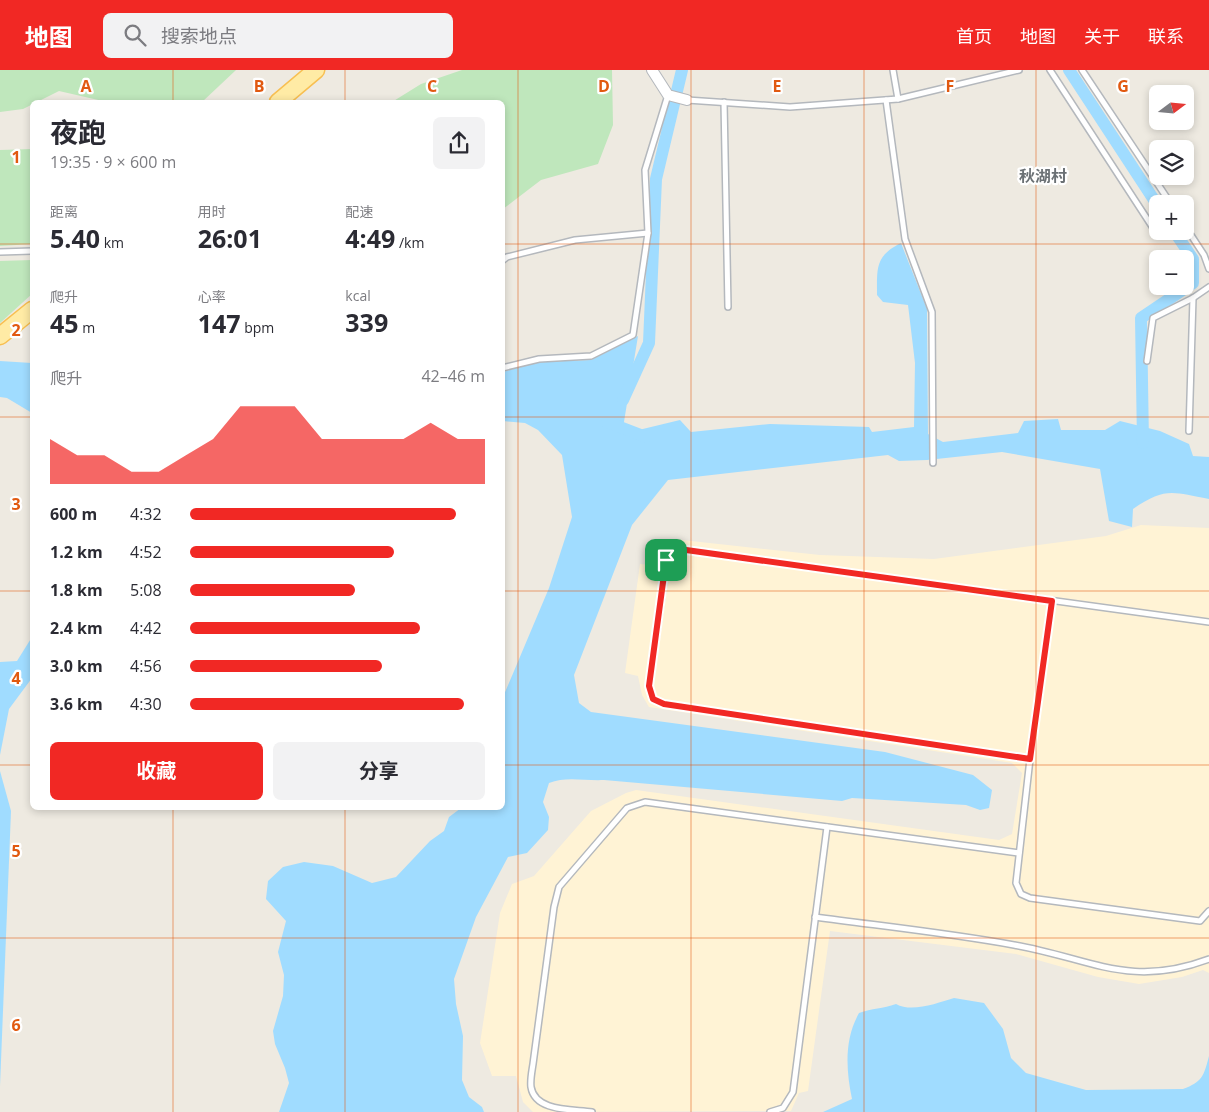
<!DOCTYPE html>
<html lang="zh">
<head>
<meta charset="utf-8">
<style>
  :root { --surface:#fff; --page:#f2f2f3; --text:#2b2b33; --muted:#7c7c81; --accent:#f12824 }
  body { margin:0; font-family:"Open Sans","Noto Sans SC",sans-serif; background:var(--page); color:var(--text); height:100vh; display:flex; flex-direction:column; font-size:19px; white-space:nowrap }
  * { box-sizing:border-box; margin:0 }
  p { font-size:16px; color:var(--muted) }
  .icon { flex:none; width:28px; height:28px; fill:none; stroke:currentColor; stroke-width:2; stroke-linecap:round; stroke-linejoin:round }
  .map { position:relative; flex:1; overflow:hidden }
  .sheet { position:absolute; left:30px; top:30px; width:475px; height:710px; display:flex; flex-direction:column; background:var(--surface); border-radius:8px; box-shadow:0 2px 8px #0003 }
  .sheet>* { flex:none }
  .needle { width:32px; rotate:74deg }
  .controls { position:absolute; left:1149px; top:15px; display:grid; gap:10px }
  .controls a { display:grid; place-items:center; width:45px; height:45px; border-radius:8px; background:var(--surface); box-shadow:0 2px 8px #0003; font-size:25px }
  .pin { position:absolute; display:grid; place-items:center; width:42px; height:42px; color:#fff; margin:-21px; border-radius:10px; box-shadow:0 2px 8px #0006 }
  .round { display:grid; place-items:center; flex:none; width:52px; height:52px; border-radius:8px; background:var(--page) }
  .summary { display:flex; align-items:center; justify-content:space-between; height:85px; padding:0 20px }
  h1 { font-size:28px; font-weight:700; line-height:38px }
  .metrics { display:grid; grid-template-columns:repeat(3,1fr); gap:8px; height:85px; padding:5px 20px }
  .metrics div { display:grid; align-content:center }
  .metrics b { font-size:25px; font-weight:700 }
  .metrics small { font-size:14px; font-weight:400 }
  .metrics p { font-size:14px }
  .chart { height:140px; padding:10px 20px }
  .chart p { display:flex; justify-content:space-between }
  .chart svg { width:100%; height:90px; margin-top:5px; fill:var(--accent); opacity:.7 }
  .action { display:flex; gap:10px; margin-top:auto; padding:10px 20px }
  .action a { flex:1; height:58px; border-radius:8px; background:var(--accent); color:#fff; font-size:20px; font-weight:700; line-height:58px; text-align:center }
  .action a+a { background:var(--page); color:var(--text) }
  ul { padding:0 20px; list-style:none; font-size:16px }
  li { display:grid; grid-template-columns:80px 60px 1fr; align-items:center; height:38px }
  li i { height:12px; border-radius:6px; background:var(--accent) }
  header { display:flex; align-items:center; gap:30px; box-sizing:border-box; height:70px; padding:0 25px; background:var(--accent); color:#fff }
  header strong { font-size:24px }
  nav { display:flex; gap:28px; margin-inline-start:auto; font-size:18px }
  .search { width:350px; height:45px; background:var(--page); display:flex; align-items:center; gap:12px; box-sizing:border-box; padding:0 18px; border-radius:8px; color:var(--muted); font-size:19px }
  .map>svg:first-child { display:block }
  .commercial { fill:#fff3d5 }
  .green { fill:#bfe7bc }
  .water { fill:#a0dcff }
  .lines { fill:none; stroke-linecap:round; stroke-linejoin:round }
  .canal { stroke:#a0dcff; stroke-width:12 }
  .lane-casing { stroke:#b4b8bd; stroke-width:8 }
  .street-casing { stroke:#b4b8bd; stroke-width:12 }
  .primary-casing { stroke:#f8bf51; stroke-width:19 }
  .lane { stroke:#fff; stroke-width:5 }
  .street { stroke:#fff; stroke-width:10 }
  .primary { stroke:#ffeba5; stroke-width:16 }
  .route-casing { stroke:#fff; stroke-width:10 }
  .route { stroke:#f12824; stroke-width:6 }
  .grid { fill:none; stroke:#e15910; stroke-width:1; stroke-opacity:0.55 }
  .labels { text-anchor:middle; dominant-baseline:central; stroke-width:4.5; stroke-linejoin:round; paint-order:stroke }
  .quarter-label { font-size:16px; font-weight:bold; fill:#6b7175; stroke:#fff }
  .grid-label { font-size:16px; text-anchor:middle; font-weight:bold; fill:#e15910; stroke:#fff; stroke-width:4.5; stroke-linejoin:round; paint-order:stroke }
</style>
</head>
<body>
<header>
<strong>地图</strong>
<div class="search"><svg class="icon" aria-label="search" viewBox="0 0 24 24"><circle cx="10" cy="10" r="6"/><path d="M15 15l6 6"/></svg>搜索地点</div>
<nav><a>首页</a><a>地图</a><a>关于</a><a>联系</a></nav>
</header>
<div class="map">
<svg width="1209" height="1042" viewBox="0 0 1209 1042">
  <rect width="100%" height="100%" fill="#eeeae1"/>
  <path class="commercial" d="M1141,455L1209,458V903L1203,900L1182,907L1139,914L1098,907L1016,884L830,861L808,1021L799,1023L791,1041L533,1042L523,1032L516,1006H492L480,973L500,843L512,814L534,806L591,741L626,723L636,720L999,770L1012,764L1022,703L1012,693L649,637L642,625L638,606L625,603L640,494L651,495L657,478L673,469L820,485L934,489L1106,466Z"/>
  <g class="green">
    <path d="M0,0H236L202,32H107L59,21L23,39L0,42Z"/>
    <path d="M462,0H612L613,55L598,94L541,110L503,139L502,32H392L421,14Z"/>
    <path d="M32,79V174L0,176V80Z"/>
    <path d="M32,190V224L0,253V191Z"/>
  </g>
  <g class="water">
    <path d="M901,173L927,239L928,364L943,372L1018,363L1024,351L1058,349L1061,360H1105L1120,351L1160,361L1189,374L1193,386L1209,387V429C1172,422 1165,417 1133,439L1132,457L1109,451L1100,399L1002,382L927,390L899,391L888,385L668,410L632,455L574,605L579,633L591,642L885,682L973,705L992,720L989,738L980,740L966,735L852,728L842,731L604,710C584,711 566,706 549,713L543,732L549,747L548,760L527,783L508,787L476,847L454,909L456,934L463,966L462,1010L469,1027L482,1037L484,1042H279L289,1013L285,998L275,974L273,961L283,926L284,905L278,882L286,851L266,829L268,811L283,797L304,792L333,796L372,813L396,807L430,771L444,761L449,747L461,738H502L503,627L549,518L572,447L562,385L538,360L525,353L503,351V302L539,292L591,290L638,266L622,364L680,350L691,362L770,354L869,357L872,362L914,357L915,293L908,235L883,232L877,225C877,198 875,186 901,173Z"/>
    <path d="M0,291L32,293V343L7,328L0,327Z"/>
    <path d="M32,567V608L9,639L0,685V592L17,591Z"/>
    <path d="M0,701L11,741L0,1016Z"/>
    <path d="M954,928L984,933L1003,959L1011,988L1026,1003L1086,1020L1183,1019C1202,1012 1204,1006 1209,986V1042H823L852,1029C846,1000 844,970 859,943C872,938 883,939 896,934C912,943 937,933 954,928Z"/>
  </g>
  <g class="lines">
    <g class="canal">
      <path d="M1069,0L1158,136"/>
      <path d="M623,330L649,273L656,109L682,0"/>
      <path d="M607,352L646,367"/>
      <path d="M1143,373L1141,248L1193,213V189L1174,161"/>
    </g>
    <g class="lane-casing">
      <g id="lane">
        <path d="M893,0L898,29"/>
        <path d="M1050,0L1155,161"/>
        <path d="M1082,0L1171,134"/>
        <path d="M687,30L790,37L898,29L1019,0"/>
        <path d="M886,30L905,169L932,242L933,393"/>
        <path d="M724,32L728,237"/>
        <path d="M1185,156L1204,185L1209,199"/>
        <path d="M0,182L32,181"/>
        <path d="M502,191L507,187L575,170L648,163"/>
        <path d="M1147,291L1153,248L1193,228L1209,217"/>
        <path d="M502,298L539,289L591,286L633,265L648,163L645,100L668,25"/>
        <path d="M1189,361L1193,228"/>
        <path d="M1052,531L1030,689L1016,813L1021,824L1030,828L1200,851L1209,841"/>
        <path d="M1030,689L664,634L653,629L649,616L667,490L671,483L679,479L1209,552"/>
        <path d="M815,847C881,856 948,863 1014,875C1090,888 1129,919 1209,889"/>
        <path d="M592,1042C573,1039 535,1042 531,1017C530,1010 532,1001 533,994L554,837L559,817L627,738L645,732L1019,783"/>
        <path d="M770,1042L783,1038L793,1022L827,757"/>
      </g>
    </g>
    <g class="street-casing">
      <path id="street" d="M652,0L668,25L687,30"/>
    </g>
    <g class="primary-casing">
      <g id="primary">
        <path d="M278,32L316,0"/>
        <path d="M0,266L32,240"/>
      </g>
    </g>
    <use href="#lane" class="lane"/>
    <use href="#street" class="street"/>
    <use href="#primary" class="primary"/>
  </g>
  <g class="lines">
    <g class="route-casing">
      <path id="route" d="M679,479L1052,531L1030,689L664,634L653,629L649,616L666,490L671,483Z"/>
    </g>
    <use href="#route" class="route"/>
  </g>
  <path class="grid" d="M173,0V32M345,0V32M518,0V1042M691,0V1042M864,0V1042M1036,0V1042M0,174H32M502,174H1209M0,347H32M502,347H1209M0,521H32M502,521H1209M0,695H32M502,695H1209M173,738V1042M345,738V1042M0,868H1209"/>
  <g class="labels">
    <g class="quarter-label">
      <text x="1043" y="106">秋湖村</text>
    </g>
  </g>
  <g class="grid-label">
    <text x="86" y="22">A</text>
    <text x="259" y="22">B</text>
    <text x="432" y="22">C</text>
    <text x="604" y="22">D</text>
    <text x="777" y="22">E</text>
    <text x="950" y="22">F</text>
    <text x="1123" y="22">G</text>
    <text x="16" y="93">1</text>
    <text x="16" y="266">2</text>
    <text x="16" y="440">3</text>
    <text x="16" y="614">4</text>
    <text x="16" y="787">5</text>
    <text x="16" y="961">6</text>
  </g>
</svg>
<div class="controls">
<a><svg class="needle" viewBox="-14 -14 28 28"><path d="M0-13l5 13h-10z" fill="#e53935"/><path d="M0 13l5-13h-10z" fill="#7c7c81"/></svg></a>
<a><svg class="icon" aria-label="layers" viewBox="0 0 24 24"><path d="M12 4l9 5-9 5-9-5zM3 14l9 5 9-5"/></svg></a>
<a>+</a>
<a>−</a>
</div>
<div class="pin" style="left:666px;top:490px;background:#1e9e55"><svg class="icon" aria-label="arrive" viewBox="0 0 24 24"><path d="M6 21V4h12l-3 4 3 4H6"/></svg></div>
<section class="sheet">
<div class="summary"><div><h1>夜跑</h1><p>19:35 · 9 × 600 m</p></div><a class="round"><svg class="icon" aria-label="share" viewBox="0 0 24 24"><path d="M12 15V3M7 8l5-5 5 5M5 13v7h14v-7"/></svg></a></div>
<div class="metrics">
<div><p>距离</p><b>5.40<small> km</small></b></div>
<div><p>用时</p><b>26:01</b></div>
<div><p>配速</p><b>4:49<small> /km</small></b></div>
</div>
<div class="metrics">
<div><p>爬升</p><b>45<small> m</small></b></div>
<div><p>心率</p><b>147<small> bpm</small></b></div>
<div><p>kcal</p><b>339</b></div>
</div>
<div class="chart"><p><span>爬升</span>42–46 m</p>
<svg viewBox="0 0 160 44" preserveAspectRatio="none"><path d="M0 44V22L10 30L20 30L30 38L40 38L50 30L60 22L70 6L80 6L90 6L100 22L110 22L120 22L130 22L140 14L150 22L160 22V44z"/></svg>
</div>
<ul>
<li><b>600 m</b>4:32<i style="width:90%"></i></li>
<li><b>1.2 km</b>4:52<i style="width:69%"></i></li>
<li><b>1.8 km</b>5:08<i style="width:56%"></i></li>
<li><b>2.4 km</b>4:42<i style="width:78%"></i></li>
<li><b>3.0 km</b>4:56<i style="width:65%"></i></li>
<li><b>3.6 km</b>4:30<i style="width:93%"></i></li>
</ul>
<div class="action"><a>收藏</a><a>分享</a></div>
</section>
</div>
</body>
</html>
